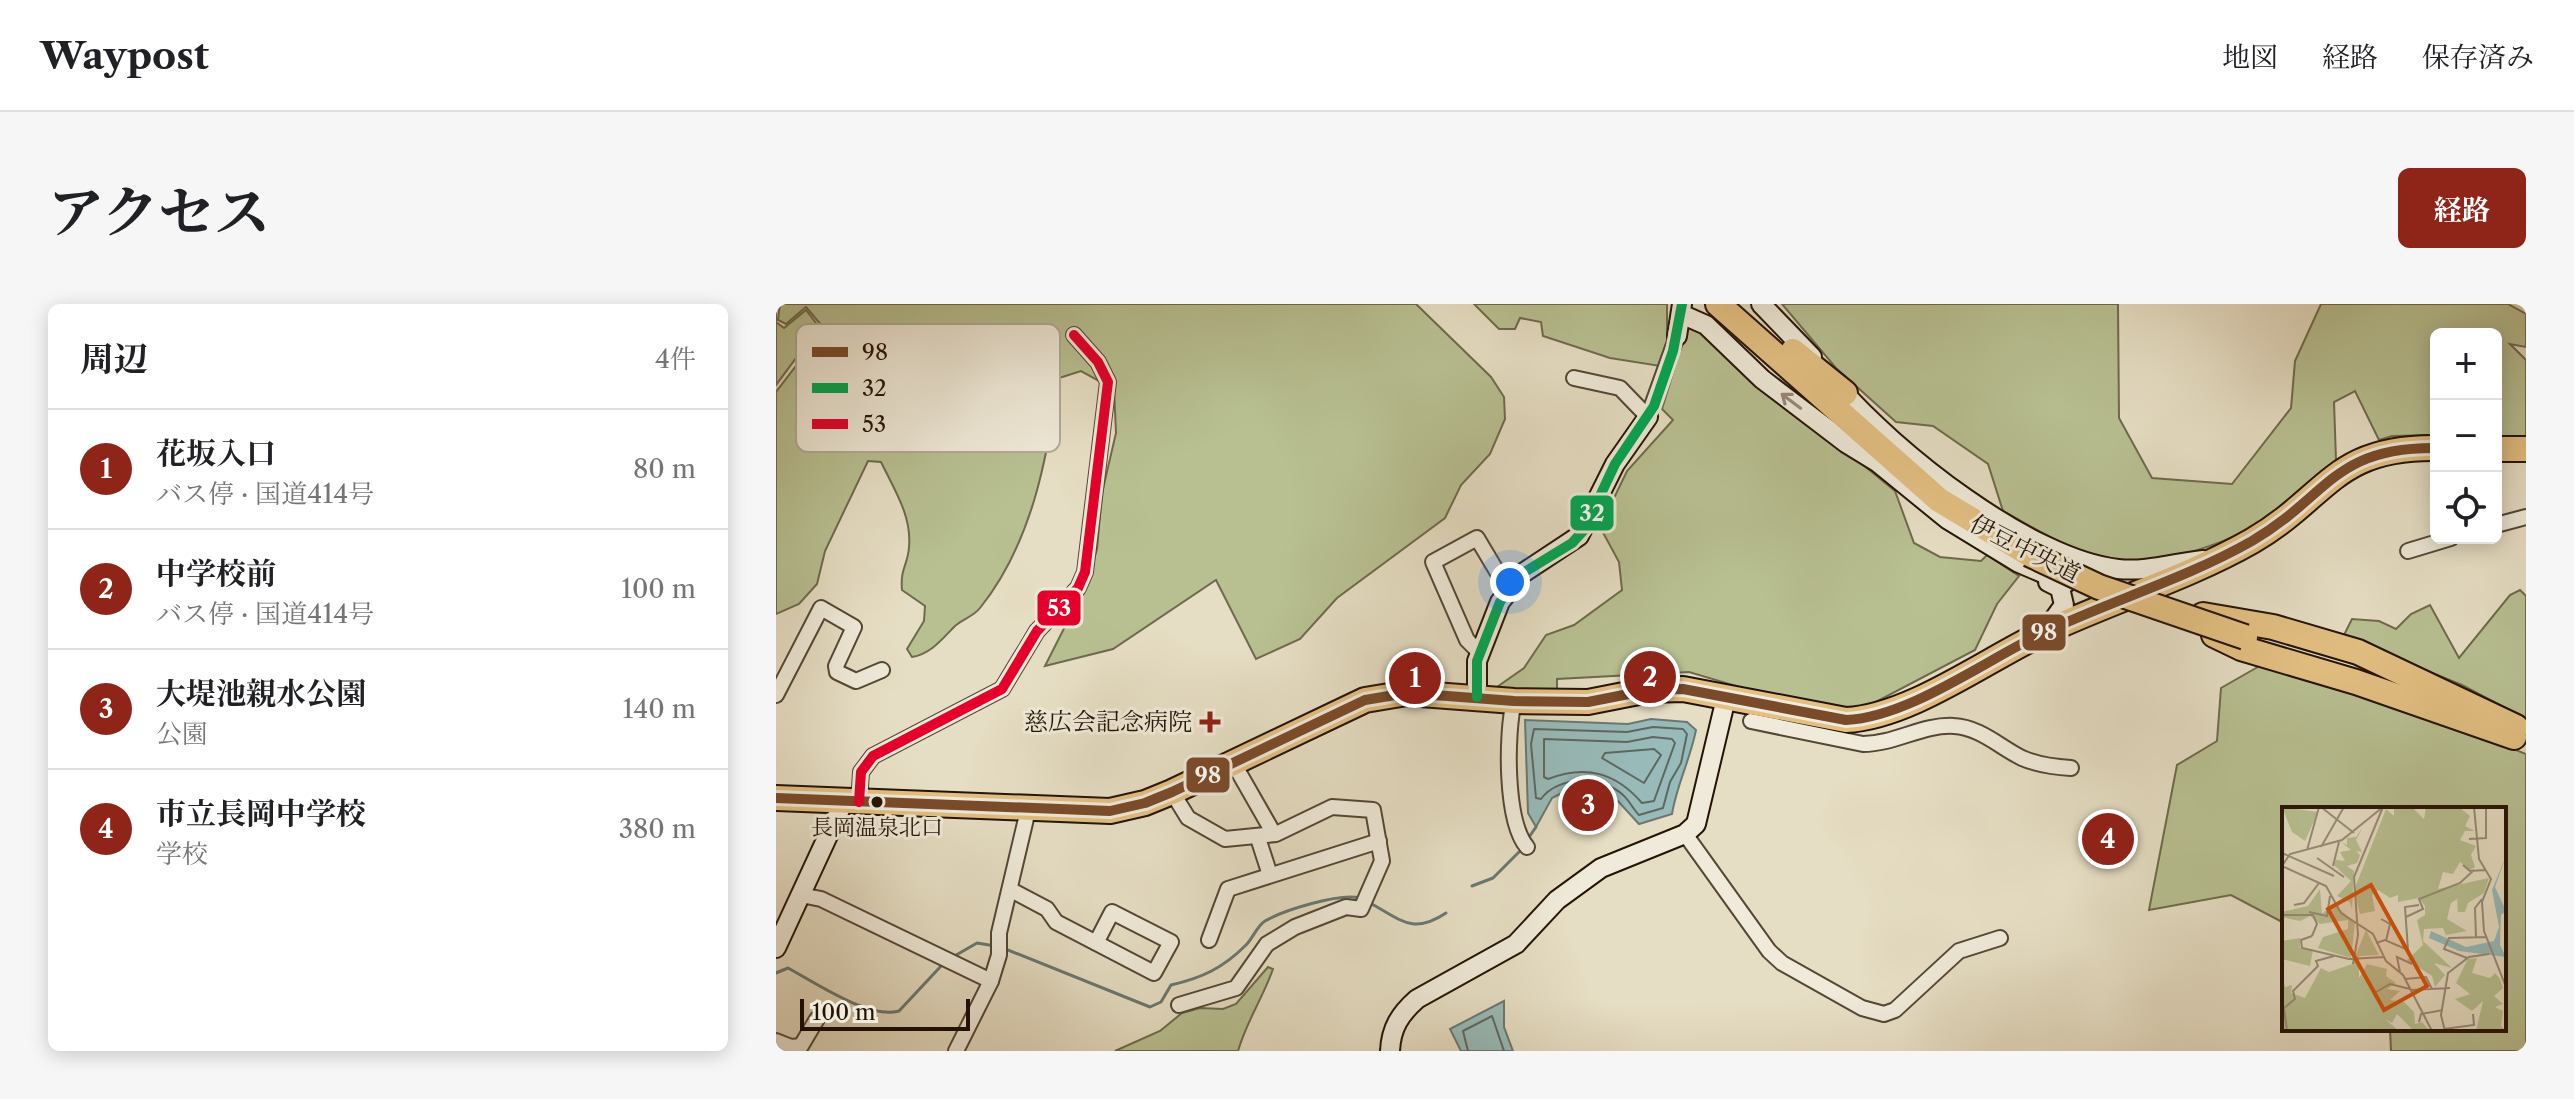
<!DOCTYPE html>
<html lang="ja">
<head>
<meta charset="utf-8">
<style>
  :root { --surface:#fff; --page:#f6f6f6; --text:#202124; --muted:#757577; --line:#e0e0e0; --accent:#8f2418 }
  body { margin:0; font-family:"Libre Caslon Text","Noto Serif JP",serif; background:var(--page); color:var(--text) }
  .controls { position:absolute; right:24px; top:24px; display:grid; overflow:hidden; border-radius:12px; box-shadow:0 4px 20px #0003 }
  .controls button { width:72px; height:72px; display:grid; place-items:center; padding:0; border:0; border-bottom:2px solid var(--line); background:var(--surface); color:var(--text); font:40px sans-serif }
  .scale { position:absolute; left:24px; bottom:20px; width:170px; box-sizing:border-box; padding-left:8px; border:4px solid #241305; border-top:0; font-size:22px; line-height:28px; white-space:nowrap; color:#241305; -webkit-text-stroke:6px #efead9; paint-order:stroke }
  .you { position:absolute; left:734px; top:278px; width:28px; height:28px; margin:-20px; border:6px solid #fff; border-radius:50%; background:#1a73e8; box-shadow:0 0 0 12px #1a73e833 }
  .badge { display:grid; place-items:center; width:52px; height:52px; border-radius:50%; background:var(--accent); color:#fff; font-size:26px; font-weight:700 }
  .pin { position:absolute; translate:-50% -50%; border:4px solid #fff; box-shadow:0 2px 8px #0006 }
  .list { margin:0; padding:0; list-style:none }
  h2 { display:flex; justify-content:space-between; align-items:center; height:104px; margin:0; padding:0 32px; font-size:34px }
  h2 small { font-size:26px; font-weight:400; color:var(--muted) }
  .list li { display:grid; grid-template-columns:52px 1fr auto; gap:24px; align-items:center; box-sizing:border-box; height:120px; padding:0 32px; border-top:2px solid var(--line) }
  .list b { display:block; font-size:30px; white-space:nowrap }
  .list p { margin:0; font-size:26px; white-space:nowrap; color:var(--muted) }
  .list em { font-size:26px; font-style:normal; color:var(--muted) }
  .icon { flex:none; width:44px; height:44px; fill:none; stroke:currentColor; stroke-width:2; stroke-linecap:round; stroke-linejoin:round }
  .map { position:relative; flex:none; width:1750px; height:747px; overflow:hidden; border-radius:12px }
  header { display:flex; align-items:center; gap:48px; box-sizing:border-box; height:112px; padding:0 40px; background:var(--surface); border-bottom:2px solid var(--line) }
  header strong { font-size:38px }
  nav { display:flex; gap:44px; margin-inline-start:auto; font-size:28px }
  .intro { display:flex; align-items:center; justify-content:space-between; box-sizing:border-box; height:192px; padding:0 48px }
  h1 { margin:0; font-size:56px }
  .button { padding:20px 36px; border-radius:12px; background:var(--accent); color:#fff; font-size:28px; font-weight:700 }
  main { display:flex; gap:48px; padding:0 48px }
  aside { flex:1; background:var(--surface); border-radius:12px; box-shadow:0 4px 20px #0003 }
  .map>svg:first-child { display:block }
  .green { fill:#b8c092; stroke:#6e6a4c; stroke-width:2 }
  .water { fill:#98bbba; stroke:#6a7872; stroke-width:2 }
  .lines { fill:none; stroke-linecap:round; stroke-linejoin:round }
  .shore { stroke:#5e6760; stroke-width:2 }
  .stream { stroke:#6a7872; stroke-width:3 }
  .street-casing { stroke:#544635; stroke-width:18 }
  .secondary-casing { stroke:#241305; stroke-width:22 }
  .highway-casing { stroke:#241305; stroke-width:28 }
  .street { stroke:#efead9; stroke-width:14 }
  .secondary { stroke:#efead9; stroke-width:18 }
  .highway { stroke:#e3bf82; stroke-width:24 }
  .highway-bridge-casing { stroke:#241305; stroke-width:28; stroke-linecap:butt }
  .highway-bridge { stroke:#e3bf82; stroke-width:24 }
  .bus-1-casing { stroke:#efead9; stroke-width:16 }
  .bus-2-casing { stroke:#efead9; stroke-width:16 }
  .bus-3-casing { stroke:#efead9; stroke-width:16 }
  .bus-1 { stroke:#7a4b2a; stroke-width:10 }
  .bus-2 { stroke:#00a651; stroke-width:10 }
  .bus-3 { stroke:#e4002b; stroke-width:10 }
  .oneway { stroke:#94897a }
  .poi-dot { fill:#8f2418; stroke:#efead9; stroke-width:3 }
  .bus-dot { fill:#241305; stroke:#efead9; stroke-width:3 }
  .labels { text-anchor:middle; stroke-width:6; stroke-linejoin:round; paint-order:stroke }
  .bus-label { font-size:22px; fill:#241305; stroke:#efead9 }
  .street-label { font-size:24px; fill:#241305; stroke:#efead9 }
  .poi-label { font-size:24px; fill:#241305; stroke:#efead9; text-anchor:end }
  .inset-road { fill:none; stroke:#988d78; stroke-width:2 }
  .view { fill:#d4520b; fill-opacity:0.15; stroke:#d4520b; stroke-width:4 }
  .inset-edge { fill:none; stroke:#241305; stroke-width:4 }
  .key { fill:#efead9; stroke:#b2aa99; stroke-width:2 }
  .key-label { font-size:22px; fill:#241305 }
  .line-badge { stroke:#efead9; stroke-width:3 }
  .badge-label { font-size:22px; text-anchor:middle; font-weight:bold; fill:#fff }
</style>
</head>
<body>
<header>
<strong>Waypost</strong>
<nav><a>地図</a><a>経路</a><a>保存済み</a></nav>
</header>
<div class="intro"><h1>アクセス</h1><a class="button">経路</a></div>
<main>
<aside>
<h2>周辺<small>4件</small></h2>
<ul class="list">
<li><span class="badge">1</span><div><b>花坂入口</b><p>バス停 · 国道414号</p></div><em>80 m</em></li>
<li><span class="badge">2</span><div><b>中学校前</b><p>バス停 · 国道414号</p></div><em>100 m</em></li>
<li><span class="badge">3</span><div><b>大堤池親水公園</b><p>公園</p></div><em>140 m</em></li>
<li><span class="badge">4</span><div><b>市立長岡中学校</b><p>学校</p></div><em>380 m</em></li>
</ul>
</aside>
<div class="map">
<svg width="1750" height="747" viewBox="0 0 1750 747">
  <rect width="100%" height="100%" fill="#e6dec4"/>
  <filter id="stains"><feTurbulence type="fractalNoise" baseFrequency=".0025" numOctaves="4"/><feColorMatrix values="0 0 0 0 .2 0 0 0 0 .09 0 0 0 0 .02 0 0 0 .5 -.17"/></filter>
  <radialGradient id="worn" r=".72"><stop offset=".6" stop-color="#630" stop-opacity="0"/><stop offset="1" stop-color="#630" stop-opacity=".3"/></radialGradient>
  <!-- green -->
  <g class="green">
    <path d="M0,0V18L8,24L30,6L43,23L0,81Z"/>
    <path d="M4,0H640L715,73L728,93L729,115L714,150L685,181L669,214L561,294L524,335L480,355L440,276L337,345L269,362L311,279L321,245L326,189L340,129L338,85L305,67L283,74C271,155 256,239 204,304C198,312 187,315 179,322C166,335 155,350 136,353L131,345L148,317L149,302L126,286C124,264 132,261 133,243C136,212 118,185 105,158L92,157L49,247L41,280L23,300L0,310V88L36,41L46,22L30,3L10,20L2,16Z"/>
    <path d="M698,0H891V45L884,62L834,54L767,32L765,18L744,14L739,25H723Z"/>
    <path d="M1006,0H1342L1343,114L1376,174L1456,180L1515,104L1519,57L1545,0H1732L1750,10V43L1734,40L1750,56V134H1720V30H1660V131L1616,132L1603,136L1579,87L1558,98L1560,156C1537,177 1514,198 1489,215C1457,238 1377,265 1338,257C1298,250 1262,226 1227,207L1212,160L1157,122L1120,118L1060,64Z"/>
    <path d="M917,22L1119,187L1138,239L1164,253L1205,257L1211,251L1243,272L1221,300L1199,346L1094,401L1072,405L1004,395L913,368L781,375V389H730L721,383L748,364L770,331L798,321L846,286L843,258L824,223L851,167L897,116L886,105L910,26Z"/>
    <path d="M1744,286L1750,292V415L1686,381L1567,333L1576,315L1603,317L1620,325L1635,310L1654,301L1683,354L1734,291Z"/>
    <path d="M1501,352L1750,450V747H1615L1614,725H1728V505H1508V619L1455,591L1373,606L1401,461L1441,437L1445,384Z"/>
    <path d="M492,663L497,665C487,694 471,716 462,747H339L384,727L406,709L424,704L447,705L460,700Z"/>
  </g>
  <!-- water -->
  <g class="water">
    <path d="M875,415L911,418L920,426C914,456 901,480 896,510L863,520L841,496L819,486H792L776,494L760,523L752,509L749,416L852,420Z"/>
    <path d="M728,697V723L737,747H685L674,725Z"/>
  </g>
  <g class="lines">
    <!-- shore -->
    <g class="shore">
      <path d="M877,423L907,425L911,430L905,459L894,478L887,504L863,511C857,505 853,496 847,491C827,472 782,471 765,495L760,494L755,440L758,425L851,428Z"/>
      <path d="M877,433L896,435L899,439L878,497L866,499C840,469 810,460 772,475L768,473V435L851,438Z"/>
      <path d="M878,445L885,451L868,479L826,454L829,449Z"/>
      <path d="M692,747L687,727L716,712L728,747"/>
    </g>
    <!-- stream -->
    <g class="stream">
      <path d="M751,536L760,523"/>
      <path d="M696,582L717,574L743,548"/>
      <path d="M594,599C625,616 637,631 670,609"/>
      <path d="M227,644L374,703L385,698L395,681C426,674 447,664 470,641C477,634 481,622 489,617C508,606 563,589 584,594"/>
      <path d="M175,654L201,639L219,642"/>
      <path d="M0,669L12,664C38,678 94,716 123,707L166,661"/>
    </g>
    <defs>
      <g id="street">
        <path d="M798,74L844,84L872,113L901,32"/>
        <path d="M1720,221L1750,213"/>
        <path d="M1632,247L1675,234"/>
        <path d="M703,348L691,336L657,258L701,234L732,286"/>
        <path d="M0,391L45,304L78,323L60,362L61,368L80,377L106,366"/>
        <path d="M738,397C730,430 729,517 751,543"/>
        <path d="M975,417L1087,440C1119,440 1147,420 1178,422C1203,423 1224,443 1246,454C1262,461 1277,463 1295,464"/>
        <path d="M458,460L498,530"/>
        <path d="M396,488L412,514L449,535L500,530L556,503L597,506L606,557L585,605L570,603L519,623L491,640L460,684L403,701"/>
        <path d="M83,498L85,468L97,452L226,385L261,327L302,284L309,268L332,78L322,58L298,31"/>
        <path d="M909,530L993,647L1006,659L1086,704L1108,710L1119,706L1183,647L1224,634"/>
        <path d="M482,534L494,571"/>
        <path d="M235,586L271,605L280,618L378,669L395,638L336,608L320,639"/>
        <path d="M25,591L45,595L215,677"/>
        <path d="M433,636L452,585L603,537"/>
        <path d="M0,737L15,743L25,742L41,715"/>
        <path d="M180,747L215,677L223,651V629L253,502"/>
      </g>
      <g id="secondary">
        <path d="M985,0L1036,53"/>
        <path d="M905,10L930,21L986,75L1070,139L1101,158L1171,215L1243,259L1290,279"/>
        <path d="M901,32L906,0"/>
        <path d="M1061,81C1119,148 1253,255 1342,265C1371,268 1398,259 1427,256"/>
        <path d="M1270,326L1288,301L1284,284L1272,278"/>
        <path d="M701,393V357L724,298L747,269L803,232L839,160L872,113"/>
        <path d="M0,644L68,497"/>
        <path d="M614,747C615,724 624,710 641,695L740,640L781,596L825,564L909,530L920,520L950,394"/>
      </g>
      <g id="highway">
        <path d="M942,0L1163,196L1253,250"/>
        <path d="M1017,47L1069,89"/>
        <path d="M1720,145H1750"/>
        <path d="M1427,311L1497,323L1582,348L1740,423"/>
        <path d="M1438,331L1465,344L1580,378L1738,433"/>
        <path d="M0,494L334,507L369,499L396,488L589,396L631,389L738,397L812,398L873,386L907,385L1070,416C1134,413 1211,355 1269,328C1337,296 1411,274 1476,237C1553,192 1557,143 1660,144"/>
      </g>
    </defs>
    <!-- street casing -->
    <use href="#street" class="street-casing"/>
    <!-- secondary casing -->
    <use href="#secondary" class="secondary-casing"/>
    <!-- highway casing -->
    <use href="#highway" class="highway-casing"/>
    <!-- street -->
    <use href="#street" class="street"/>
    <!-- secondary -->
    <use href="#secondary" class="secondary"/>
    <!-- highway -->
    <use href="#highway" class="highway"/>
    <defs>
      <path id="highway-bridge" d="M1253,250L1323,283L1469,333"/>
    </defs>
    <!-- highway-bridge casing -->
    <use href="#highway-bridge" class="highway-bridge-casing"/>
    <!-- highway-bridge -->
    <use href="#highway-bridge" class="highway-bridge"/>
    <defs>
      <path id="bus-1" d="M0,494L334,507L369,499L396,488L589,396L631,389L738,397L812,398L873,386L907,385L1070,416C1134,413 1211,355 1269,328C1337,296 1411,274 1476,237C1553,192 1557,143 1660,144"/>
      <path id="bus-2" d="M701,393V357L724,298L747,269L796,239L808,226L839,160L878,102L897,47L906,0"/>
      <path id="bus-3" d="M83,498L85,468L97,452L226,385L261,327L302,284L309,268L332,78L322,58L298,31"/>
    </defs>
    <!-- bus-1 casing -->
    <use href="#bus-1" class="bus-1-casing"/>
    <!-- bus-2 casing -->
    <use href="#bus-2" class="bus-2-casing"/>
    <!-- bus-3 casing -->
    <use href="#bus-3" class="bus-3-casing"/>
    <!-- bus-1 -->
    <use href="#bus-1" class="bus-1"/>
    <!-- bus-2 -->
    <use href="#bus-2" class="bus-2"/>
    <!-- bus-3 -->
    <use href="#bus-3" class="bus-3"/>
  </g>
  <!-- one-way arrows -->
  <defs><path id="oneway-shaft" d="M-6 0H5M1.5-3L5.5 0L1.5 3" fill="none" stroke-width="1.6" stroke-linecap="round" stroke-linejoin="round" transform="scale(2)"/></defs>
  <use class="oneway" href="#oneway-shaft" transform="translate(1015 97) rotate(-143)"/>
  <!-- markers -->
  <path class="poi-dot" d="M430 406h8v8h8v8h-8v8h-8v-8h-8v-8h8z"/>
  <circle class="bus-dot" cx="101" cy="498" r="7"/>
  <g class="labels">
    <!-- bus labels -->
    <g class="bus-label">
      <text x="101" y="531">長岡温泉北口</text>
    </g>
    <!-- street labels -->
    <g class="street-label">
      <text transform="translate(1249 245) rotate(27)" y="8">伊豆中央道</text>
    </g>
    <!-- poi labels -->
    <g class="poi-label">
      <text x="416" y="426">慈広会記念病院</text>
    </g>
  </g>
  <!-- overview -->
  <g transform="translate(1506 503)">
    <rect width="224" height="224" fill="#e6dec4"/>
    <path d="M0,0L36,5L23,34L10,25ZM130,0L142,12L144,0H177L188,9L183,19L193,24H183L178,33L194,39L189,48L193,60L188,63L178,55L171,67L161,65L156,82L207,71L202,86L186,96L183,105H176L175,92L169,96L165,112L185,124L164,128L161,121L142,122L141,134L170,161L152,156L163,168L153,180L150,169L125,153L141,138L135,113L143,108V99L137,91L116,95V88L108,91L96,83L90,88L93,104L78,107L72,83L104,2L112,9V1ZM81,20L74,33L80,45L74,44L78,48L75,56L65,59L72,64L70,102L68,95L55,89L69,74L52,58L54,53L63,54L58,45L69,43L59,35L65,38V31L74,30ZM38,82L40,107L51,96L73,116L69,151L36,141L41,130L66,122V113L38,117L28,109L18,114L0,110V105L26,99ZM84,123L97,148L77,149V171L85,157L105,162L104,169L114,176L105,182L118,184L108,193L122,195L132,205L133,217L140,215L147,223L132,224L115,207L110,216L103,212L117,224H0V169L3,180L10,178L9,186L23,191L39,161L47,165L70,157ZM18,131V141L31,143L28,159L0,152V134ZM195,151L190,166L208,171L213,166L218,172L221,181L212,189L221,197L213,200L221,204L219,219L224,224H194L201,194L190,204L173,192L188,187L174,176L186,152Z" fill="#b8c092"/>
    <path d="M224,49L213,80L224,104L219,108L218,138L224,150L177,144L147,131L149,124L184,140L212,134L217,120L210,83Z" fill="#98bbba"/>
    <path class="inset-road" d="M39,0L72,26M192,0L197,52L209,72L200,95L202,124L224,180M187,32L204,31V0M39,40L62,0M25,43L37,0M0,46L52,69M35,51L62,70M181,58L188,64L204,63M0,59L8,47L60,33L101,0M0,59L44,79L59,106L91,127L104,154L121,168L150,224M51,59L57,35M12,98L22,96L37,76M27,105L45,109L48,89M0,108H31L35,117L30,129M124,110L141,102L137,92L178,76L192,63M99,112L108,117L104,134M30,129L19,133L20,141L67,152L102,150M194,130L193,101L200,92M94,136L103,133L126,143L123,100L137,98M185,151L162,142L167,131L204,130M71,157L76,128L72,70L101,0M118,165L115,150L130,157M123,172L144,170L150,182M129,183L168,181M94,185L108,177L128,182M137,215L139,207L161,203M162,222L192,218L191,207M5,224L2,201L13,192L11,184L36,159L34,154L52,149M163,224L159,208L166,166L187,150L207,147"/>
    <path class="view" d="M89,78L145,179L102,203L46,102Z"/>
    <rect width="224" height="224" class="inset-edge"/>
  </g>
  <!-- legend -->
  <rect x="20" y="20" width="264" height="128" rx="12" class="key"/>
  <rect x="36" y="43" width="36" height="10" fill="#7a4b2a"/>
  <rect x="36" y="79" width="36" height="10" fill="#00a651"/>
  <rect x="36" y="115" width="36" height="10" fill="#e4002b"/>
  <g class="key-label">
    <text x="86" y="56">98</text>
    <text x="86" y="92">32</text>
    <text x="86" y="128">53</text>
  </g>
  <g class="line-badge">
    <rect x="793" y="190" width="46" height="38" rx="8" fill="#00a651"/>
    <rect x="260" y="285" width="46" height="38" rx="8" fill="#e4002b"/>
    <rect x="1245" y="309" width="46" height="39" rx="8" fill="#7a4b2a"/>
    <rect x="409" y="452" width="46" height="38" rx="8" fill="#7a4b2a"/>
  </g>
  <g class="badge-label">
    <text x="816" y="217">32</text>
    <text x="283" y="312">53</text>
    <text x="1268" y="336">98</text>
    <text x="432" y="479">98</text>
  </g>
  <rect width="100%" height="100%" filter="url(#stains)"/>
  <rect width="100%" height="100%" fill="url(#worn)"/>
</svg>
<div class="controls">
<button>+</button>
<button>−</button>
<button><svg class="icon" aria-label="locate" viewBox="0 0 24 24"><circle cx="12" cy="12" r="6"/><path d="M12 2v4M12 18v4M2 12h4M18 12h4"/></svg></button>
</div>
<div class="scale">100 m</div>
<div class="you"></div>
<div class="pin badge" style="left:639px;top:374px">1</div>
<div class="pin badge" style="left:874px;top:373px">2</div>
<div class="pin badge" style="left:812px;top:501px">3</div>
<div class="pin badge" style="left:1332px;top:535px">4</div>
</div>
</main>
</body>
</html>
